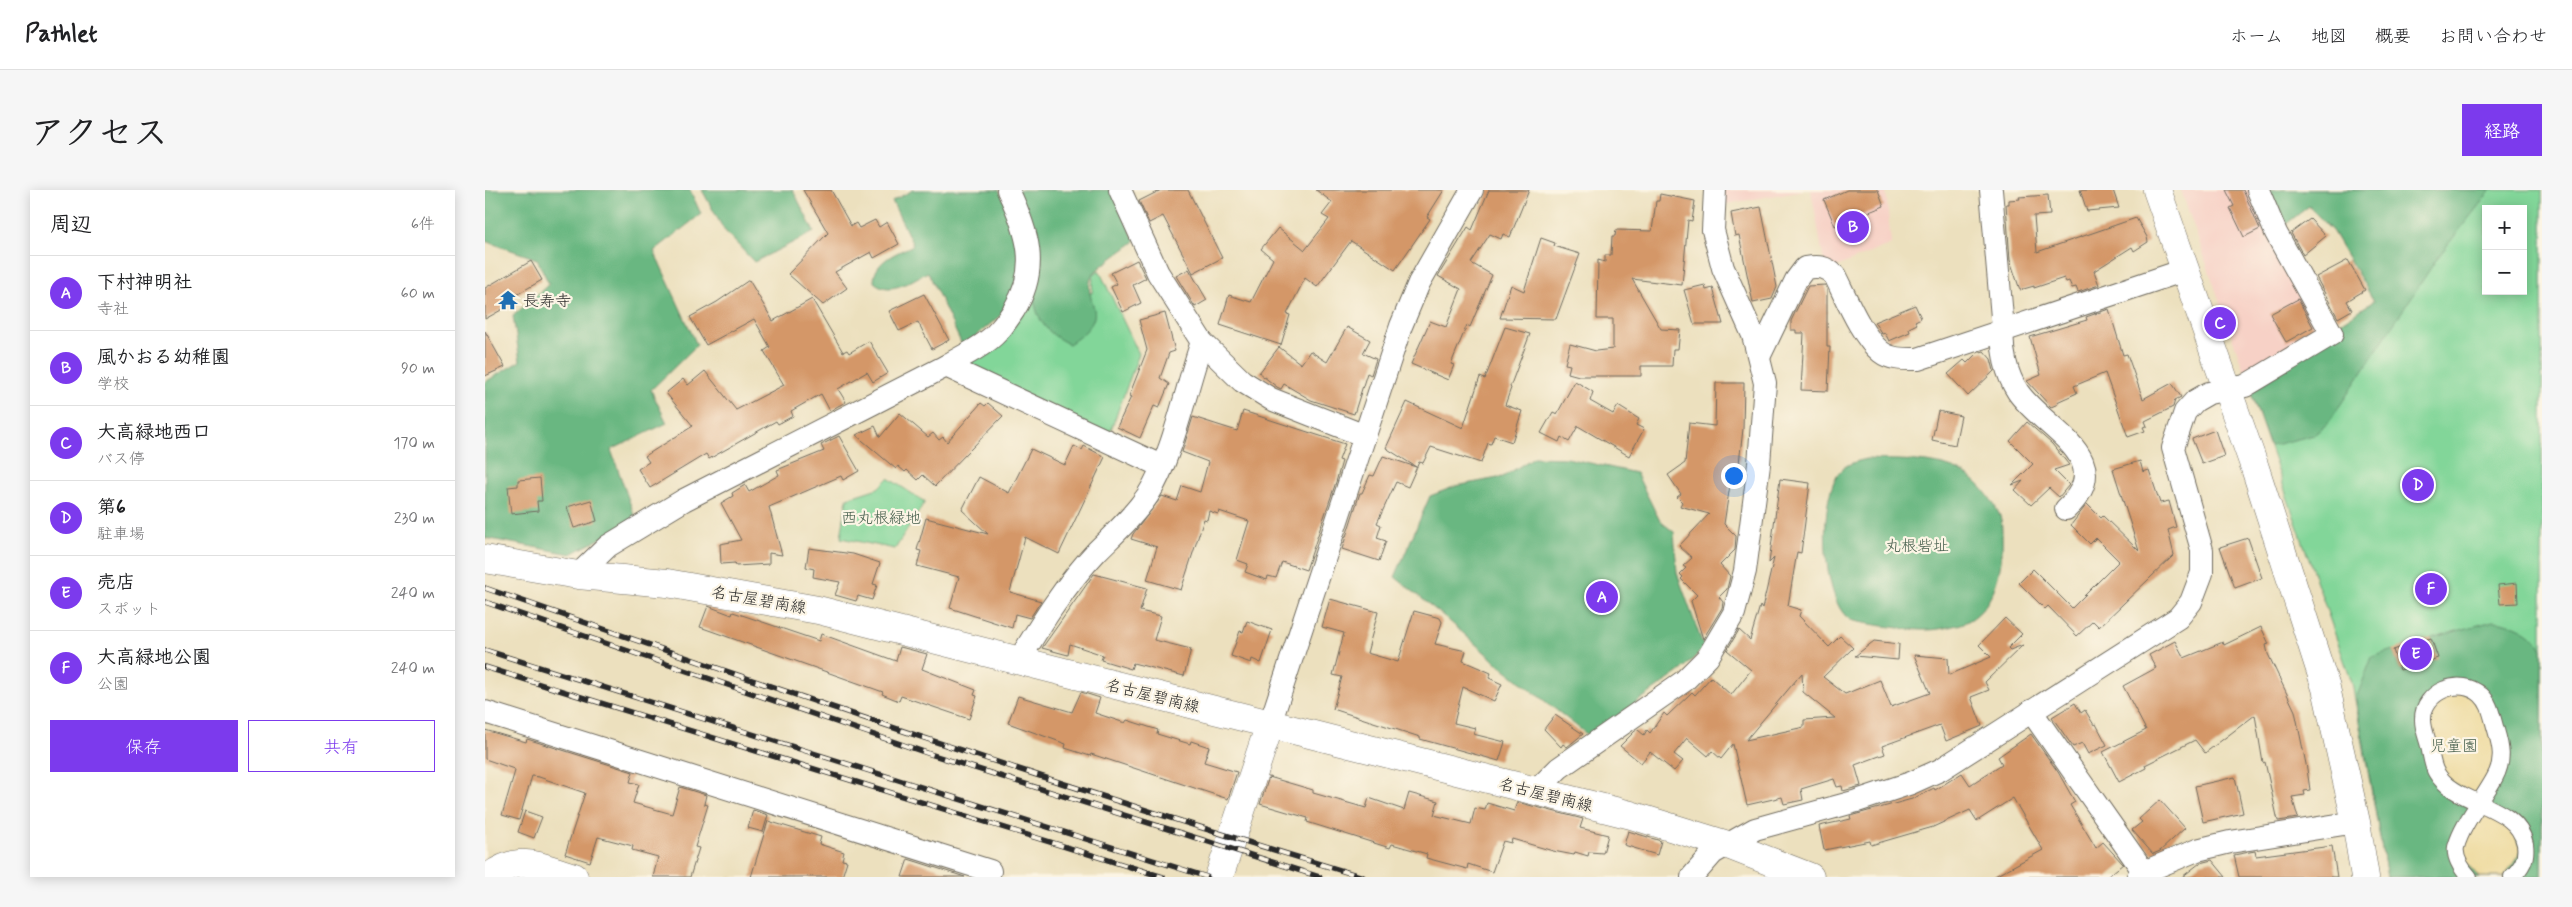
<!DOCTYPE html>
<html lang="ja">
<head>
<meta charset="utf-8">
<style>
  :root { --surface:#fff; --page:#f6f6f6; --text:#202124; --muted:#757577; --line:#e0e0e0; --accent:#7c3aed }
  body { margin:0; font-family:Mynerve,"Klee One",sans-serif; background:var(--page); color:var(--text) }
  .controls { position:absolute; right:15px; top:15px; display:grid; overflow:hidden; border-radius:0px; box-shadow:0 2px 12px #0003 }
  .controls button { width:45px; height:45px; display:grid; place-items:center; padding:0; border:0; border-bottom:1px solid var(--line); background:var(--surface); color:var(--text); font:25px sans-serif }
  .you { position:absolute; left:1248px; top:285px; width:18px; height:18px; margin:-12px; border:4px solid #fff; border-radius:50%; background:#1a73e8; box-shadow:0 0 0 8px #1a73e833 }
  .badge { display:grid; place-items:center; width:32px; height:32px; border-radius:50%; background:var(--accent); color:#fff; font-size:16px; font-weight:700 }
  .pin { position:absolute; translate:-50% -50%; border:2px solid #fff; box-shadow:0 1px 5px #0006 }
  .list { margin:0; padding:0; list-style:none }
  h2 { display:flex; justify-content:space-between; align-items:center; height:65px; margin:0; padding:0 20px; font-size:21px }
  h2 small { font-size:16px; font-weight:400; color:var(--muted) }
  .list li { display:grid; grid-template-columns:32px 1fr auto; gap:15px; align-items:center; box-sizing:border-box; height:75px; padding:0 20px; border-top:1px solid var(--line) }
  .list b { display:block; font-size:19px; white-space:nowrap }
  .list p { margin:0; font-size:16px; white-space:nowrap; color:var(--muted) }
  .list em { font-size:16px; font-style:normal; color:var(--muted) }
  .actions { display:flex; gap:10px; padding:15px 20px }
  .actions a { flex:1; padding:11px 0; border:1px solid var(--accent); border-radius:0px; text-align:center; font-size:18px; color:var(--accent) }
  .actions .main { background:var(--accent); color:#fff }
  .map { position:relative; flex:none; width:2057px; height:687px; overflow:hidden; border-radius:0px }
  header { display:flex; align-items:center; gap:30px; box-sizing:border-box; height:70px; padding:0 25px; background:var(--surface); border-bottom:1px solid var(--line) }
  header strong { font-size:24px }
  nav { display:flex; gap:28px; margin-inline-start:auto; font-size:18px }
  .intro { display:flex; align-items:center; justify-content:space-between; box-sizing:border-box; height:120px; padding:0 30px }
  h1 { margin:0; font-size:35px }
  .button { padding:12px 22px; border-radius:0px; background:var(--accent); color:#fff; font-size:18px; font-weight:700 }
  main { display:flex; gap:30px; padding:0 30px }
  aside { flex:1; background:var(--surface); border-radius:0px; box-shadow:0 2px 12px #0003 }
  .map>svg:first-child { display:block }
  .built { fill:#f7d1c6 }
  .green { fill:#82d699; stroke:#568062; fill-rule:evenodd }
  .forest { fill:#69b781; stroke:#4a7156 }
  .sand { fill:#eeda9e; stroke:#8c8264 }
  .building { fill:#d49768; fill-rule:evenodd }
  .lines { fill:none; stroke-linecap:round; stroke-linejoin:round }
  .pedestrian-casing { stroke:#6f6a5e; stroke-width:18 }
  .minor-casing { stroke:#6f6a5e; stroke-width:24 }
  .tertiary-casing { stroke:#6f6a5e; stroke-width:29 }
  .primary-casing { stroke:#6f6a5e; stroke-width:29 }
  .pedestrian { stroke:#fff; stroke-width:16 }
  .minor { stroke:#fff; stroke-width:22 }
  .tertiary { stroke:#fff; stroke-width:28 }
  .primary { stroke:#fff; stroke-width:28 }
  .rail-casing { stroke:#2b2b2b; stroke-width:5.5 }
  .rail { stroke:#fcf5e5; stroke-width:4; stroke-dasharray:11; stroke-linecap:butt }
  .labels { text-anchor:middle; stroke-width:4.5; stroke-linejoin:round; paint-order:stroke }
  .poi-label { font-size:16px; fill:#2b2b2b; stroke:#fcf5e5; text-anchor:start }
  .park-label { font-size:16px; fill:#455e4c; stroke:#fcf5e5 }
  .street-label { font-size:16px; fill:#2b2b2b; stroke:#fcf5e5 }
</style>
</head>
<body>
<header>
<strong>Pathlet</strong>
<nav><a>ホーム</a><a>地図</a><a>概要</a><a>お問い合わせ</a></nav>
</header>
<div class="intro"><h1>アクセス</h1><a class="button">経路</a></div>
<main>
<aside>
<h2>周辺<small>6件</small></h2>
<ul class="list">
<li><span class="badge">A</span><div><b>下村神明社</b><p>寺社</p></div><em>60 m</em></li>
<li><span class="badge">B</span><div><b>風かおる幼稚園</b><p>学校</p></div><em>90 m</em></li>
<li><span class="badge">C</span><div><b>大高緑地西口</b><p>バス停</p></div><em>170 m</em></li>
<li><span class="badge">D</span><div><b>第6</b><p>駐車場</p></div><em>230 m</em></li>
<li><span class="badge">E</span><div><b>売店</b><p>スポット</p></div><em>240 m</em></li>
<li><span class="badge">F</span><div><b>大高緑地公園</b><p>公園</p></div><em>240 m</em></li>
</ul>
<div class="actions"><a class="main">保存</a><a>共有</a></div>
</aside>
<div class="map">
<svg width="2057" height="687" viewBox="0 0 2057 687">
  <rect width="100%" height="100%" fill="#fcf5e5"/>
  <filter id="ink" filterUnits="userSpaceOnUse"><feTurbulence type="fractalNoise" baseFrequency=".02" numOctaves="2"/><feDisplacementMap in="SourceGraphic" scale="10" xChannelSelector="R" yChannelSelector="G"/><feConvolveMatrix kernelMatrix="1 2 1 2 8 2 1 2 1" color-interpolation-filters="sRGB"/></filter>
  <filter id="wash" filterUnits="userSpaceOnUse"><feTurbulence type="fractalNoise" baseFrequency=".0096" numOctaves="4" result="noise"/><feDisplacementMap in="SourceGraphic" scale="20" xChannelSelector="R" yChannelSelector="G"/><feGaussianBlur stdDeviation="1.12" result="paint"/><feColorMatrix in="noise" values="0 0 0 0 0 0 0 0 0 0 0 0 0 0 0 0 0 1.4 0 .05"/><feComposite in="paint" operator="in"/></filter>
  <g filter="url(#wash)">
    <rect width="100%" height="100%" fill="#ece0be"/>
    <!-- built -->
    <g class="built">
      <path d="M1238,0H1319L1236,15Z"/>
      <path d="M1326,0H1401L1406,54L1349,78L1339,72Z"/>
      <path d="M1696,0H1767L1838,136L1761,187Z"/>
    </g>
    <!-- green -->
    <g class="green">
      <path d="M1777,0H2057V687H1902L1867,493L1766,203L1849,137L1889,111L1848,42L1824,16ZM2001,19H2038V101H2001Z"/>
      <path d="M614,80L654,164L624,245L487,180L486,171L549,100L607,103L608,85Z"/>
      <path d="M403,288L440,312L410,359L356,348L362,308L393,298Z"/>
    </g>
    <!-- forest -->
    <g class="forest">
      <path d="M0,0H205L216,24L169,61L212,155L166,200L182,233L126,260L151,330L86,364L0,348V192L35,171L28,126L64,94L52,69L0,51Z"/>
      <path d="M217,0H308L329,42L269,72L239,40Z"/>
      <path d="M428,0H514L531,35L535,88L516,125L478,157L443,82C426,90 406,107 389,92C389,70 411,64 428,55L407,11Z"/>
      <path d="M531,0H627L650,51C641,59 612,77 607,86C595,114 632,123 584,154C560,143 549,127 549,100Z"/>
      <path d="M1777,0H2006L1953,67L1844,232L1829,245L1785,256L1766,203L1849,137L1889,111L1848,42L1824,16L1796,38Z"/>
      <path d="M1049,267L1082,268L1151,283L1175,331L1189,342L1192,383L1219,458L1197,480L1104,546L1013,474L961,428L910,387L945,306L971,296L1018,287Z"/>
      <path d="M1382,269C1414,271 1457,267 1485,287C1497,296 1509,312 1515,326C1517,331 1517,339 1517,345C1519,379 1508,430 1468,436C1460,438 1451,440 1442,440C1432,441 1369,433 1364,429C1336,409 1332,303 1357,279C1364,273 1373,271 1382,269Z"/>
      <path d="M2008,431C2026,432 2050,442 2057,460V687H1902L1871,509L1887,467L1908,460L1916,480L1952,468L1946,448Z"/>
    </g>
    <!-- sand -->
    <g class="sand">
      <path d="M1967,500L1993,508L2013,563L1998,600L1986,605L1961,587L1943,534L1946,519Z"/>
      <path d="M2001,622L2026,636L2036,661L2019,687H1994L1978,669C1979,652 1984,630 2001,622Z"/>
    </g>
    <g id="blocks">
      <!-- building -->
      <g class="building">
        <path d="M318,0H346L366,36L371,33L374,38L390,30L394,37L402,32L414,54L389,68L386,62L350,82L362,98L338,115L303,84L343,43Z"/>
        <path d="M676,0H703L737,68L708,83L678,26L664,33L654,11Z"/>
        <path d="M831,0H959L942,27L945,29L910,80L866,51L832,97L820,88L802,124L805,125L796,155L735,135L744,105L766,112L788,69L776,59L793,38L820,60L844,29L837,25L847,12Z"/>
        <path d="M1004,0H1044L1025,47L1018,44L1016,49L1005,44L986,73L1007,85L985,137L982,135L966,174L969,175L963,190L926,174L945,131L961,137L976,99L953,86L983,37L987,40Z"/>
        <path d="M1362,0H1393L1399,16L1350,36L1339,10Z"/>
        <path d="M1595,0H1628L1634,18L1602,21Z"/>
        <path d="M1741,0H1758L1775,39L1759,47L1745,18L1749,16Z"/>
        <path d="M1175,4L1210,11L1207,31L1203,30L1197,95L1147,89L1176,139L1195,140L1193,159H1188L1187,176H1156V186H1094L1083,183L1085,175L1080,174L1085,154L1111,161L1128,159V129H1112L1113,70L1120,72V65H1126L1127,46H1130L1131,40L1167,41L1171,11H1174Z"/>
        <path d="M1563,5L1565,25L1549,26L1552,62L1651,28L1662,47L1663,52L1649,61L1647,57L1609,81L1614,95L1593,102L1591,97L1587,98L1584,91L1581,92L1579,88L1549,98V96L1535,100L1525,70L1521,14H1524V10L1535,9L1534,7Z"/>
        <path d="M1276,17L1292,97L1287,109L1268,113L1254,45L1250,46L1246,23Z"/>
        <path d="M1825,29L1841,46L1818,65L1806,43Z"/>
        <path d="M1056,48L1070,53L1069,56L1095,64L1071,129L1015,128L1026,95L1039,101Z"/>
        <path d="M652,70L661,88L648,95L656,113L638,122L626,97L632,94L626,83Z"/>
        <path d="M1863,70L1880,100L1862,111L1867,120L1853,128L1831,87Z"/>
        <path d="M46,71L57,90L24,109L27,114L0,129V98Z"/>
        <path d="M704,79L722,110L710,117L691,86Z"/>
        <path d="M264,90L288,131L327,109L358,162L362,160L364,163L384,151L403,183L388,192L382,182L353,199L361,212L353,216L345,221L336,204L306,221L308,226L293,234L291,231L224,269L221,264L165,298L153,279L164,272L160,266L208,236L181,203L198,189L203,195L220,181L251,220L299,195L279,161L285,157L269,129L221,155L205,127L232,112Z"/>
        <path d="M1220,95L1221,100L1228,98L1238,134H1209L1199,100Z"/>
        <path d="M1340,95L1342,100V157H1345L1343,201L1316,200L1319,143H1311V140H1306V131L1323,96Z"/>
        <path d="M439,104L464,150L447,159L433,132L414,141L404,121Z"/>
        <path d="M1813,109L1828,137L1801,152L1785,124Z"/>
        <path d="M1430,115L1436,128L1430,131L1432,134L1424,138L1425,142L1404,151L1400,143L1397,144L1389,132Z"/>
        <path d="M1624,119L1638,165L1642,164L1658,209L1687,193L1696,207L1690,210L1688,217L1660,231L1662,236L1658,237L1660,241L1643,247L1620,183L1589,196L1592,203L1572,212L1573,214L1566,217L1542,191L1556,185L1545,147L1602,130L1601,127Z"/>
        <path d="M680,123L690,161L684,163L675,188L684,194L674,218L669,216L655,248L632,237L646,207L644,206L662,160L654,130Z"/>
        <path d="M862,137L885,150L878,163L891,169L886,185L882,183L869,224L826,210L799,194L796,199L792,197L774,183L794,157L816,174L825,161L842,172Z"/>
        <path d="M1020,137L1045,144L1025,197L1026,198L1020,215L1037,221L1027,252L1009,246L1006,254L1003,253L996,273L946,257L938,273L934,272L923,297L911,292L892,333L896,335L892,348L901,351L894,371L857,359L875,303H877L885,285L889,286L898,266L931,277L901,258L922,212L978,238L995,187L1000,189Z"/>
        <path d="M0,141L20,177L0,186Z"/>
        <path d="M1499,161L1506,169L1509,181L1483,206L1463,184L1479,170L1482,173L1492,163Z"/>
        <path d="M1090,191L1108,202L1105,211L1128,224L1133,216L1154,229L1151,235L1159,239L1144,266L1093,236L1084,252L1076,247L1074,252L1056,243L1068,222L1072,224Z"/>
        <path d="M1231,193H1259L1258,239L1253,282H1247L1239,334L1251,346L1250,360L1235,375L1245,386L1242,399L1234,407L1238,412L1237,418L1218,449L1206,411L1212,405L1196,389L1198,387L1195,384L1201,378L1198,376L1207,368L1194,356L1224,324L1195,316L1197,312L1192,307L1196,304L1183,285L1200,273L1204,233L1230,236Z"/>
        <path d="M496,213L500,216L503,213L518,226L450,296L438,285L433,290L422,280L420,282L413,276L411,279L371,245L390,236L395,247L415,223L443,247L448,243L454,250L458,247L462,252Z"/>
        <path d="M758,221L860,254L854,270L857,271L851,292L821,380L797,372L791,388L783,386L782,390L760,382L763,374L752,370L764,331L734,321L733,324L724,321L722,330L719,329L696,400L662,390L672,357L646,349L648,344L677,306L692,311L697,296L715,302L723,272L697,262L708,227L752,241Z"/>
        <path d="M1453,221L1476,226L1470,255L1447,250Z"/>
        <path d="M1542,232L1567,254L1584,275L1569,280L1584,295L1574,307L1564,298L1546,315L1530,300L1538,291L1527,295L1548,274L1525,251Z"/>
        <path d="M1730,240L1739,266L1717,274L1707,249Z"/>
        <path d="M354,246L374,281L358,290L356,286L284,317L297,365L284,363V374L251,376L250,373L236,374L235,354L256,350L236,313L248,306L247,303L260,295L264,302L294,285L292,280L339,261L336,255Z"/>
        <path d="M589,256L597,260L599,256L620,267L574,364L540,347L525,402L556,411L545,428L530,424L527,438L465,418L474,387L432,376L436,361L432,360L441,328L503,344L477,320L494,287L524,303L546,259L580,275Z"/>
        <path d="M1655,271L1658,282L1664,280L1675,313L1684,311L1691,337L1683,340L1689,365L1614,437L1608,431L1592,446L1563,416L1560,419L1534,393L1548,379L1587,418L1634,371L1611,348L1605,354L1586,335L1602,314L1616,328L1618,326L1654,361L1628,279Z"/>
        <path d="M55,288L57,311H52L53,321L26,324L23,297L33,296V290Z"/>
        <path d="M1295,289L1325,293L1316,363L1312,362L1303,416L1316,420L1314,426L1344,457L1355,446L1368,458L1338,487L1360,504L1395,490L1406,517L1445,503L1429,465L1463,468L1464,485L1506,467L1494,455L1520,428L1537,444L1523,458L1525,460L1538,455L1500,492L1504,500L1486,507L1497,536L1461,551L1455,535L1397,556L1400,564L1370,575L1376,596L1358,601L1357,596L1352,597L1349,589L1316,599L1318,610L1299,614L1297,607L1262,615L1248,554L1236,569L1227,561L1223,566L1202,548L1189,564L1198,571L1189,581L1165,562L1156,573L1135,556L1150,541L1153,540L1159,545L1162,540L1165,543L1179,523L1182,526L1207,502L1210,505L1226,487L1246,505L1266,480L1242,460L1254,440L1265,450L1275,416L1277,419L1289,368L1284,373ZM1317,483L1318,502L1350,528L1319,530V537L1261,550Z"/>
        <path d="M106,310L112,331L89,338L82,317Z"/>
        <path d="M1763,348L1777,388L1750,398L1735,357Z"/>
        <path d="M324,358L368,364L395,373L388,394L392,395L387,410L373,406L371,411L350,405L355,392L328,387L329,379L321,377Z"/>
        <path d="M609,384L662,398L655,421L676,426L669,450L706,459L699,486L648,473L646,479L616,470L618,465L585,454L583,465L557,458Z"/>
        <path d="M2032,393L2033,413L2015,414L2013,395Z"/>
        <path d="M845,409L893,422L882,463L913,472L929,421L955,428L957,432L950,454L981,461L978,471L1006,483L1004,488L1017,494L1009,511L978,497L969,533L990,538L988,544L1020,552L1014,571L935,549V547L848,519L857,487L848,485L859,443L837,437Z"/>
        <path d="M223,416L247,425L248,422L334,451L336,444L411,471L415,457L442,464L437,479L491,500L489,505L492,506L484,529L416,506L414,511L397,504L398,502L215,437Z"/>
        <path d="M762,431L787,440L776,473L767,469L766,473L746,466L755,441L758,442Z"/>
        <path d="M1776,437L1784,454L1781,455L1783,464L1810,521L1822,579L1825,600L1819,601L1820,605L1807,607L1813,628L1793,631L1780,572L1778,573L1770,525L1720,563L1710,550L1660,575L1661,578L1634,592L1618,562L1661,540L1638,496L1671,478L1664,465L1690,451L1699,468L1738,452L1739,455Z"/>
        <path d="M1946,448L1953,468L1915,480L1908,460Z"/>
        <path d="M1389,451L1414,454L1413,470L1370,466Z"/>
        <path d="M596,502L615,508L610,523L640,533L642,530L673,540L672,544L705,554L706,551L724,557L719,572L752,582L743,609L606,564L605,566L580,558L581,554L523,533L533,506L587,522Z"/>
        <path d="M1590,513L1596,523L1600,520L1609,535L1611,534L1622,555L1603,564L1597,553L1588,557L1567,527Z"/>
        <path d="M1070,525L1098,544L1082,557L1078,554L1076,557L1059,539Z"/>
        <path d="M0,540L41,552L42,549L148,582L145,592L154,594L148,613L187,624L195,597L221,605L219,614L223,615L210,657L214,658L205,687H168L173,667L147,660L148,656L113,647L105,672L80,664L100,603L54,587L47,586L34,630L17,625L30,581L29,579L0,569Z"/>
        <path d="M1546,544L1573,582L1590,612L1585,615L1611,658L1618,652L1638,674L1622,687H1508L1558,660L1528,608L1492,631L1485,620L1448,637L1386,655L1385,651L1339,660L1334,636L1366,629L1365,626L1427,609L1449,598L1450,600L1477,583L1485,595L1517,574L1513,567Z"/>
        <path d="M784,587L828,600V603L881,618L884,608L919,620L924,603L953,611L949,625L986,634L990,618L1000,620L1002,613L1029,621L1032,612L1098,629L1095,638L1123,645L1118,663L1104,662L1103,666L1090,662L1089,665L1068,661L1027,649L1026,653L1018,651L1007,682L983,674L982,679L941,668L942,664L907,654L905,658L822,632L823,628L775,614Z"/>
        <path d="M1750,587L1758,623L1718,632L1710,596Z"/>
        <path d="M1675,610L1700,638L1675,661L1668,664L1647,640L1657,632L1654,629Z"/>
        <path d="M268,620L283,625L278,642L263,638Z"/>
        <path d="M40,621L57,627L49,648L33,642Z"/>
        <path d="M283,631L336,647L334,654L359,662L357,670L362,671L357,687H266Z"/>
        <path d="M1143,641L1176,651L1172,665L1139,655Z"/>
        <path d="M1847,656L1852,687H1754L1749,665L1770,661L1771,666Z"/>
        <path d="M423,669L480,687H417Z"/>
        <path d="M1727,670L1741,687H1697L1715,673Z"/>
      </g>
    </g>
  </g>
  <g filter="url(#ink)">
    <use href="#blocks" fill-opacity="0" stroke="#6f6a5e" stroke-width="1"/>
    <g class="lines">
      <defs>
        <path id="pedestrian" d="M1984,687C1977,679 1969,668 1971,657C1977,634 1999,608 2010,587C2019,570 2016,557 2011,540C2007,528 2006,514 1996,505C1976,486 1937,501 1938,530C1938,539 1942,548 1944,556C1946,564 1947,575 1951,582C1970,616 2032,613 2040,654C2042,669 2037,677 2027,687"/>
        <g id="minor">
          <path d="M635,0L673,83L717,152L757,191L786,209L880,246"/>
          <path d="M1506,0L1518,139C1516,160 1521,184 1533,202C1559,240 1635,268 1581,319"/>
          <path d="M1274,167L1311,90L1320,78C1333,76 1341,76 1350,86C1361,108 1377,147 1396,162C1406,170 1421,169 1433,169L1700,80"/>
          <path d="M461,176L676,276"/>
          <path d="M93,385L123,356L199,310L461,176C474,168 489,161 501,152C513,144 521,132 529,120C555,78 543,42 523,0"/>
          <path d="M533,472C557,432 580,395 612,361C630,343 648,327 663,305C688,266 701,197 717,152"/>
          <path d="M1546,521L1659,682"/>
          <path d="M0,522L505,681L502,687"/>
          <path d="M785,534L916,136L934,93L987,0"/>
          <path d="M1050,602L1074,578L1199,491L1223,467L1249,423L1260,381L1274,274L1280,193L1268,145L1238,78L1228,40L1230,0"/>
          <path d="M1207,687L1228,663L1270,639L1372,611L1426,593L1455,580L1693,428L1706,412L1717,383V360L1688,258L1700,222L1710,211L1724,203L1760,196L1847,144L1791,43L1773,0"/>
          <path d="M1653,687L1659,682L1712,660L1745,652L1871,632"/>
        </g>
        <g id="tertiary">
          <path d="M1672,0L1770,278L1841,498L1871,632L1880,687"/>
          <path d="M4,687C36,663 54,677 89,687"/>
          <path d="M734,687L785,534"/>
        </g>
        <path id="primary" d="M0,369L93,385L182,393L333,420L1146,625L1243,655L1325,687"/>
      </defs>
      <!-- pedestrian casing -->
      <use href="#pedestrian" class="pedestrian-casing"/>
      <!-- minor casing -->
      <use href="#minor" class="minor-casing"/>
      <!-- tertiary casing -->
      <use href="#tertiary" class="tertiary-casing"/>
      <!-- primary casing -->
      <use href="#primary" class="primary-casing"/>
      <!-- pedestrian -->
      <use href="#pedestrian" class="pedestrian"/>
      <!-- minor -->
      <use href="#minor" class="minor"/>
      <!-- tertiary -->
      <use href="#tertiary" class="tertiary"/>
      <!-- primary -->
      <use href="#primary" class="primary"/>
      <defs>
        <g id="rail">
          <path d="M0,398C291,499 583,599 878,687"/>
          <path d="M0,412L445,564L835,687"/>
          <path d="M0,460L722,687"/>
          <path d="M0,477L678,687"/>
        </g>
      </defs>
      <!-- rail casing -->
      <use href="#rail" class="rail-casing"/>
      <!-- rail -->
      <use href="#rail" class="rail"/>
    </g>
  </g>
  <!-- icons -->
  <defs>
    <symbol id="temple-bare" viewBox="-9 -9 18 18"><path d="M0-6L5-2H3V0L6.5 2.5H4V6H1.5V3h-3V6H-4V2.5H-6.5L-3 0V-2H-5Z" fill="#1f6fb2" stroke="#fcf5e5" stroke-width="2.5" paint-order="stroke"/></symbol>
  </defs>
  <g fill-rule="evenodd">
    <use href="#temple-bare" x="9" y="96" width="28" height="28"/>
  </g>
  <g class="labels">
    <!-- poi labels -->
    <g class="poi-label">
      <text x="38" y="116">長寿寺</text>
    </g>
    <!-- park labels -->
    <g class="park-label">
      <text x="396" y="333">西丸根緑地</text>
      <text x="1432" y="361">丸根砦址</text>
      <text x="1969" y="561">児童園</text>
    </g>
    <!-- street labels -->
    <g class="street-label">
      <text transform="translate(274 409) rotate(10)" y="6">名古屋碧南線</text>
      <text transform="translate(668 505) rotate(14)" y="6">名古屋碧南線</text>
      <text transform="translate(1061 604) rotate(14)" y="6">名古屋碧南線</text>
    </g>
  </g>
</svg>
<div class="controls">
<button>+</button>
<button>−</button>
</div>
<div class="you"></div>
<div class="pin badge" style="left:1117px;top:407px">A</div>
<div class="pin badge" style="left:1368px;top:37px">B</div>
<div class="pin badge" style="left:1735px;top:133px">C</div>
<div class="pin badge" style="left:1933px;top:295px">D</div>
<div class="pin badge" style="left:1931px;top:464px">E</div>
<div class="pin badge" style="left:1946px;top:399px">F</div>
</div>
</main>
</body>
</html>
